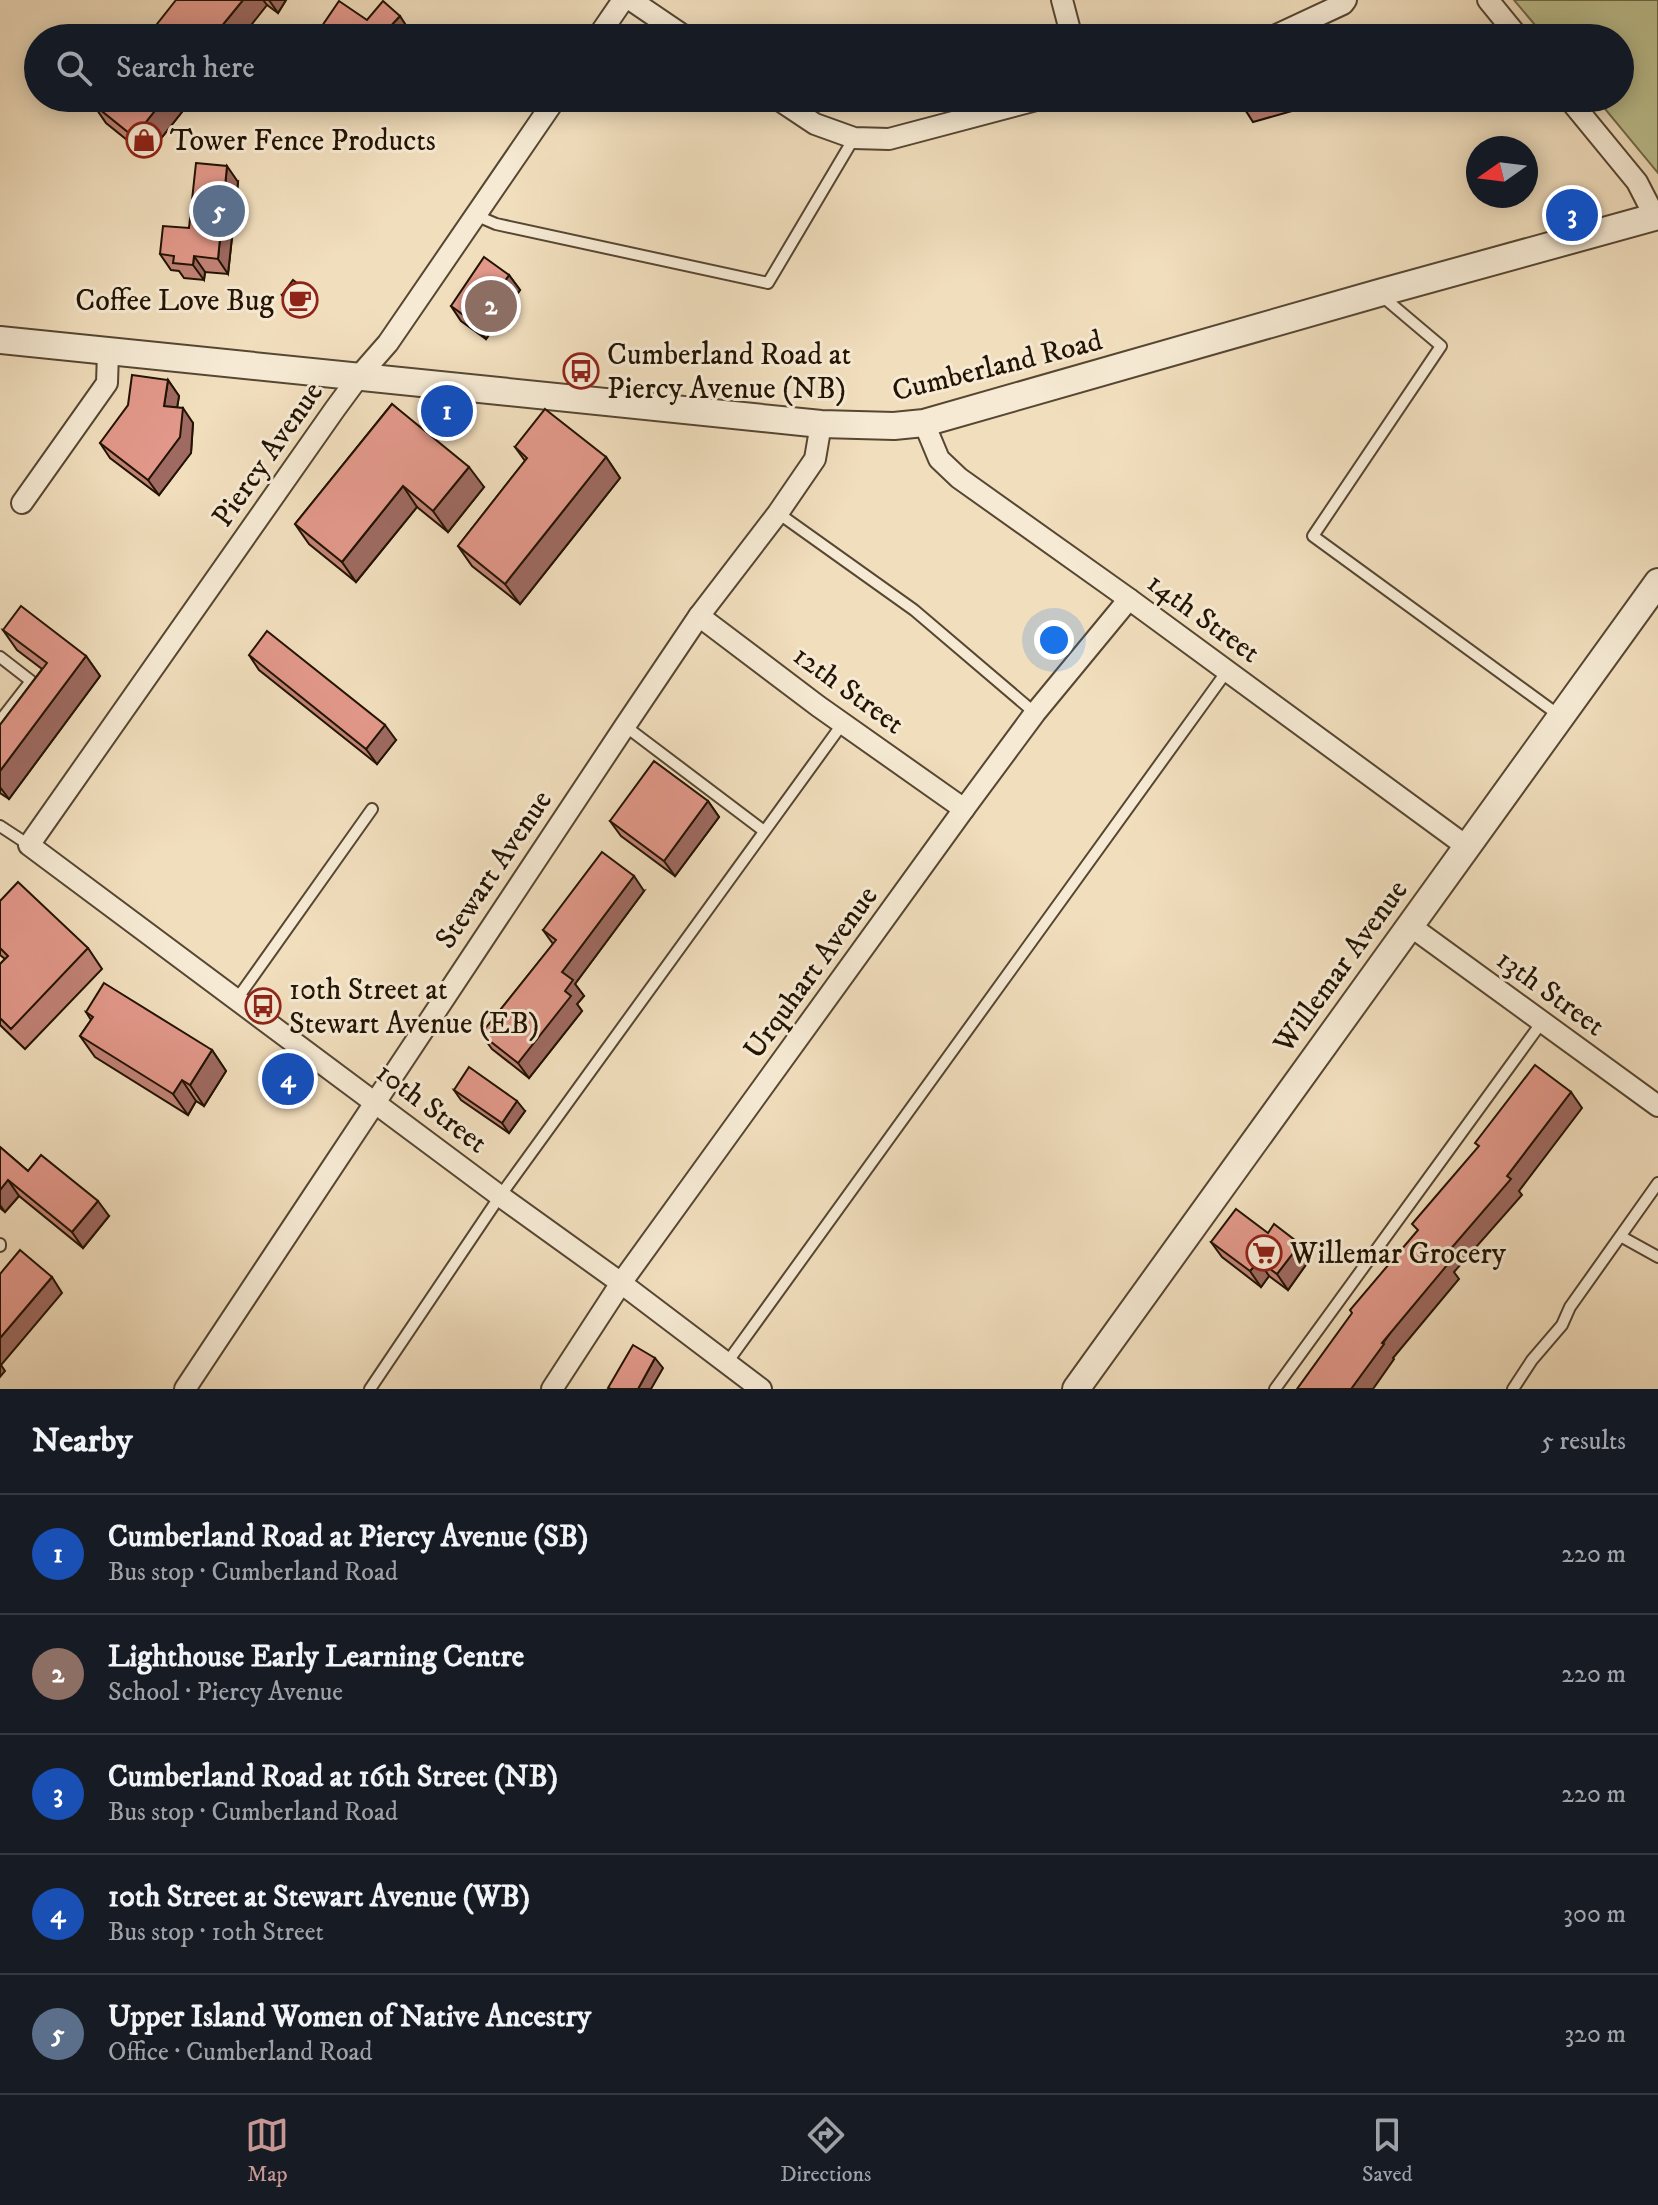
<!DOCTYPE html>
<html lang="en">
<head>
<meta charset="utf-8">
<style>
  :root { --surface:#171b24; --page:#20242c; --text:#f1f3f6; --muted:#9ea1a6; --line:#363941; --accent:#c59692 }
  body { margin:0; font-family:"IM FELL DW Pica",serif; background:var(--page); color:var(--text) }
  .compass { position:absolute; left:1466px; top:136px; width:72px; height:72px; border-radius:50%; background:var(--surface); box-shadow:0 4px 20px #0003; rotate:256deg }
  .you { position:absolute; left:1054px; top:640px; width:28px; height:28px; margin:-20px; border:6px solid #fff; border-radius:50%; background:#1a73e8; box-shadow:0 0 0 12px #1a73e833 }
  .badge { display:grid; place-items:center; width:52px; height:52px; border-radius:50%; background:var(--accent); color:#fff; font-size:26px; font-weight:700 }
  .pin { position:absolute; translate:-50% -50%; border:4px solid #fff; box-shadow:0 2px 8px #0006 }
  .list { margin:0; padding:0; list-style:none }
  h2 { display:flex; justify-content:space-between; align-items:center; height:104px; margin:0; padding:0 32px; font-size:34px }
  h2 small { font-size:26px; font-weight:400; color:var(--muted) }
  .list li { display:grid; grid-template-columns:52px 1fr auto; gap:24px; align-items:center; box-sizing:border-box; height:120px; padding:0 32px; border-top:2px solid var(--line) }
  .list b { display:block; font-size:30px; white-space:nowrap }
  .list p { margin:0; font-size:26px; white-space:nowrap; color:var(--muted) }
  .list em { font-size:26px; font-style:normal; color:var(--muted) }
  .icon { flex:none; width:44px; height:44px; fill:none; stroke:currentColor; stroke-width:2; stroke-linecap:round; stroke-linejoin:round }
  .map { position:relative; flex:none; width:1658px; height:1389px; overflow:hidden }
  .search { position:absolute; background:var(--surface); box-shadow:0 4px 20px #0003; left:24px; right:24px; top:24px; height:88px; display:flex; align-items:center; gap:20px; box-sizing:border-box; padding:0 28px; border-radius:44px; color:var(--muted); font-size:30px }
  .sheet { height:704px; background:var(--surface) }
  nav { display:flex; justify-content:space-around; align-items:center; box-sizing:border-box; height:112px; border-top:2px solid var(--line); background:var(--surface); font-size:22px; color:var(--muted) }
  nav a { display:grid; justify-items:center; gap:4px }
  nav .on { color:var(--accent) }
  .map>svg:first-child { display:block }
  .green { fill:#bdc08f; stroke:#706a49; stroke-width:2 }
  .lines { fill:none; stroke-linecap:round; stroke-linejoin:round }
  .service-casing { stroke:#564632; stroke-width:14 }
  .minor-casing { stroke:#564632; stroke-width:24 }
  .tertiary-casing { stroke:#564632; stroke-width:30 }
  .service { stroke:#f6ead4; stroke-width:10 }
  .minor { stroke:#f6ead4; stroke-width:20 }
  .tertiary { stroke:#f6ead4; stroke-width:26 }
  .wall { fill:#c28377; stroke:#221303; stroke-width:2 }
  .shaded-wall { fill:#9e6a61; stroke:#221303; stroke-width:2 }
  .building { fill:#e2988a; stroke:#221303; stroke-width:2 }
  .labels { text-anchor:middle; stroke-width:6; stroke-linejoin:round; paint-order:stroke }
  .poi-label { font-size:30px; fill:#221303; stroke:#f6ead4; text-anchor:start }
  .street-label { font-size:30px; fill:#221303; stroke:#f6ead4 }
</style>
</head>
<body>
<div class="map">
<svg width="1658" height="1389" viewBox="0 0 1658 1389">
  <rect width="100%" height="100%" fill="#f1debd"/>
  <filter id="stains"><feTurbulence type="fractalNoise" baseFrequency=".0025" numOctaves="4"/><feColorMatrix values="0 0 0 0 .2 0 0 0 0 .09 0 0 0 0 .02 0 0 0 .5 -.17"/></filter>
  <radialGradient id="worn" r=".72"><stop offset=".6" stop-color="#630" stop-opacity="0"/><stop offset="1" stop-color="#630" stop-opacity=".3"/></radialGradient>
  <!-- green -->
  <path class="green" d="M1514,0H1658V173L1596,98H1620V38H1546Z"/>
  <g class="lines">
    <defs>
      <g id="service">
        <path d="M475,215L496,224L768,283L854,138"/>
        <path d="M1383,297L1441,346L1313,536L1560,716"/>
        <path d="M778,513L914,610L1035,713"/>
        <path d="M0,657L31,681L0,721"/>
        <path d="M625,726L764,831"/>
        <path d="M0,826L29,845"/>
        <path d="M237,999L372,809"/>
        <path d="M1622,1237L1658,1257"/>
        <path d="M0,1244V1246"/>
        <path d="M726,1364L1227,671"/>
        <path d="M370,1389L500,1196L843,723"/>
        <path d="M1275,1389L1542,1022"/>
        <path d="M1513,1389L1532,1360L1562,1325L1570,1307L1658,1183"/>
      </g>
      <g id="minor">
        <path d="M631,0L687,38"/>
        <path d="M1062,0L1072,38"/>
        <path d="M1488,0L1519,38"/>
        <path d="M597,38L623,0"/>
        <path d="M1270,38L1343,4L1346,0"/>
        <path d="M556,98L388,343L360,375L335,409L29,845L500,1196L621,1283L761,1389"/>
        <path d="M776,98L815,124L854,138L889,139L1044,98"/>
        <path d="M1568,98L1637,182L1655,217"/>
        <path d="M924,423L939,459L959,478L1129,599L1466,846"/>
        <path d="M22,503L107,383L108,352"/>
        <path d="M699,616L818,706L964,809"/>
        <path d="M1409,925L1658,1106"/>
        <path d="M185,1389L625,726L699,616L778,513L815,459L821,424"/>
        <path d="M552,1389L621,1283L964,809L1035,713L1129,599"/>
      </g>
      <g id="tertiary">
        <path d="M0,340L821,424L894,426L924,423L1379,293L1658,216"/>
        <path d="M1076,1389L1658,582"/>
      </g>
    </defs>
    <!-- service casing -->
    <use href="#service" class="service-casing"/>
    <!-- minor casing -->
    <use href="#minor" class="minor-casing"/>
    <!-- tertiary casing -->
    <use href="#tertiary" class="tertiary-casing"/>
    <!-- service -->
    <use href="#service" class="service"/>
    <!-- minor -->
    <use href="#minor" class="minor"/>
    <!-- tertiary -->
    <use href="#tertiary" class="tertiary"/>
  </g>
  <!-- wall -->
  <g class="wall">
    <path d="M176,0H286L278,13L267,5Z"/>
    <path d="M367,20L409,30L402,38H330L322,26Z"/>
    <path d="M98,98H193L147,156L106,123L93,104Z"/>
    <path d="M1242,98H1296L1299,109L1253,122L1246,111Z"/>
    <path d="M238,182L228,274L205,272L204,280L184,278L179,271L171,270L160,254Z"/>
    <path d="M509,275L520,290L486,339L461,321L451,306Z"/>
    <path d="M282,295L315,299L304,314L285,301Z"/>
    <path d="M168,380L179,396L177,407L193,423L191,453L159,495L110,458L100,443Z"/>
    <path d="M392,404L484,487L448,532L417,507L356,582L309,544L295,524Z"/>
    <path d="M515,447L606,457L620,478L520,604L472,566L458,546L525,461Z"/>
    <path d="M3,630L86,656L100,676L9,799L0,793V725L42,669L17,650Z"/>
    <path d="M249,655L396,740L377,764L259,670Z"/>
    <path d="M708,801L719,817L675,876L621,836L610,821Z"/>
    <path d="M644,891L575,984L584,996L577,1004L582,1011L529,1078L492,1049L481,1034L553,944L543,930Z"/>
    <path d="M0,901L88,948L102,969L25,1049L0,1025V964L5,959L0,955Z"/>
    <path d="M86,1012L212,1050L226,1071L204,1106L196,1101L188,1115L95,1057L80,1036L91,1020Z"/>
    <path d="M454,1090L525,1111L509,1133L461,1100Z"/>
    <path d="M0,1147L28,1171L109,1216L83,1248L19,1196L5,1212L0,1208Z"/>
    <path d="M1268,1233L1300,1244L1310,1259L1288,1290L1269,1276L1261,1287L1222,1257L1211,1242Z"/>
  </g>
  <!-- shaded-wall -->
  <g class="shaded-wall">
    <path d="M243,0H263L267,5L241,38H212Z"/>
    <path d="M269,0H286L278,13Z"/>
    <path d="M400,16L409,30L402,38H389L385,32Z"/>
    <path d="M165,98H193L147,156L134,137Z"/>
    <path d="M1292,98H1296L1299,109Z"/>
    <path d="M227,166L238,182L228,274L218,259Z"/>
    <path d="M194,256L205,272L204,280L193,265Z"/>
    <path d="M509,275L520,290L486,339L476,324Z"/>
    <path d="M311,294L315,299L304,314L301,309Z"/>
    <path d="M168,380L179,396L175,421L164,406Z"/>
    <path d="M183,408L193,423L191,453L159,495L148,480Z"/>
    <path d="M606,457L620,478L520,604L505,584Z"/>
    <path d="M469,467L484,487L448,532L433,511Z"/>
    <path d="M403,486L417,507L356,582L342,562Z"/>
    <path d="M86,656L100,676L9,799L0,787V771Z"/>
    <path d="M385,725L396,740L377,764L366,749Z"/>
    <path d="M708,801L719,817L675,876L664,861Z"/>
    <path d="M634,876L644,891L575,984L584,996L577,1004L582,1011L529,1078L518,1063L565,991L562,972Z"/>
    <path d="M212,1050L226,1071L204,1106L190,1085Z"/>
    <path d="M182,1080L196,1101L188,1115L173,1094Z"/>
    <path d="M1571,1092L1582,1108L1519,1191L1522,1195L1454,1272L1459,1279L1393,1358L1394,1359L1373,1389H1351L1442,1259L1507,1176Z"/>
    <path d="M517,1101L525,1111L509,1133L502,1123Z"/>
    <path d="M8,1180L19,1196L5,1212L0,1205V1190Z"/>
    <path d="M98,1201L109,1216L83,1248L72,1232Z"/>
    <path d="M1300,1244L1310,1259L1288,1290L1277,1274Z"/>
    <path d="M1259,1261L1269,1276L1261,1287L1250,1271Z"/>
    <path d="M52,1277L62,1293L1,1365L5,1371L0,1377V1338Z"/>
    <path d="M655,1358L663,1368L651,1389H638Z"/>
  </g>
  <!-- building -->
  <g class="building">
    <path d="M176,0H243L212,38H146Z"/>
    <path d="M339,1L367,20L383,1L400,16L385,32L394,38H339L322,26Z"/>
    <path d="M98,98H165L134,137L93,104Z"/>
    <path d="M1242,98H1292L1246,111Z"/>
    <path d="M196,163L227,166L218,259L194,256L193,265L173,263L174,256L160,254L163,226L189,228Z"/>
    <path d="M484,257L509,275L476,324L451,306Z"/>
    <path d="M293,280L311,294L301,309L282,295Z"/>
    <path d="M132,375L168,380L164,406L183,408L180,437L148,480L100,443L128,405Z"/>
    <path d="M392,404L469,467L433,511L403,486L342,562L295,524Z"/>
    <path d="M545,409L606,457L505,584L458,546L527,458L515,447Z"/>
    <path d="M21,606L86,656L0,771V725L47,663L3,630Z"/>
    <path d="M267,631L385,725L366,749L249,655Z"/>
    <path d="M654,761L708,801L664,861L610,821Z"/>
    <path d="M602,852L634,876L562,972L573,980L565,991L571,996L518,1063L481,1034L556,940L543,930Z"/>
    <path d="M18,882L88,948L11,1029L0,1018V964L8,956L0,948V901Z"/>
    <path d="M104,983L212,1050L190,1085L182,1080L173,1094L80,1036L93,1017L86,1012Z"/>
    <path d="M1535,1065L1571,1092L1507,1176L1511,1179L1442,1259L1448,1264L1382,1343L1384,1344L1351,1389H1297L1352,1313L1350,1310L1418,1230L1412,1224L1479,1146L1475,1143Z"/>
    <path d="M469,1067L517,1101L502,1123L454,1090Z"/>
    <path d="M0,1147L28,1171L41,1155L98,1201L72,1232L8,1180L0,1190Z"/>
    <path d="M1236,1209L1268,1233L1274,1224L1300,1244L1277,1274L1259,1261L1250,1271L1211,1242Z"/>
    <path d="M20,1250L52,1277L0,1338V1274Z"/>
    <path d="M633,1345L655,1358L638,1389H611L608,1388Z"/>
  </g>
  <!-- icons -->
  <defs>
    <symbol id="shop-ring" viewBox="-11 -11 22 22"><circle r="9.5" fill="#f6ead4" stroke="#8f2418" stroke-width="1.5"/><path d="M-5-2.5h2.3a2.7 3.5 0 0 1 5.4 0H5L5.5 6h-11ZM-1.5-2.5h3a1.5 2.3 0 0 0-3 0Z" fill="#8f2418"/></symbol>
    <symbol id="cafe-ring" viewBox="-11 -11 22 22"><circle r="9.5" fill="#f6ead4" stroke="#8f2418" stroke-width="1.5"/><path d="M-5.5-4.5H6V0H3Q3 3.5 0 3.5H-2.5Q-5.5 3.5-5.5 0ZM3-3.2v2h1.7v-2ZM-6 4.5H4V6H-6Z" fill="#8f2418"/></symbol>
    <symbol id="bus-ring" viewBox="-11 -11 22 22"><circle r="9.5" fill="#f6ead4" stroke="#8f2418" stroke-width="1.5"/><path d="M-5-6H5V4H4V6H2V4H-2V6H-4V4H-5ZM-3.5-4V0h7V-4ZM-3.5 1.2v1.5H-2V1.2ZM2 1.2v1.5H3.5V1.2Z" fill="#8f2418"/></symbol>
    <symbol id="supermarket-ring" viewBox="-11 -11 22 22"><circle r="9.5" fill="#f6ead4" stroke="#8f2418" stroke-width="1.5"/><path d="M-6-5.5h2.5l.6 2H6L4.5 2H-2.5L-4.4-4H-6ZM-1.5 3.2a1.3 1.3 0 1 0 .1 0ZM3 3.2a1.3 1.3 0 1 0 .1 0Z" fill="#8f2418"/></symbol>
  </defs>
  <g fill-rule="evenodd">
    <use href="#shop-ring" x="124" y="120" width="40" height="40"/>
    <use href="#cafe-ring" x="280" y="280" width="40" height="40"/>
    <use href="#bus-ring" x="561" y="351" width="40" height="40"/>
    <use href="#bus-ring" x="243" y="986" width="40" height="40"/>
    <use href="#supermarket-ring" x="1244" y="1233" width="40" height="40"/>
  </g>
  <g class="labels">
    <!-- poi labels -->
    <g class="poi-label">
      <text x="170" y="150">Tower Fence Products</text>
      <text x="274" y="310" text-anchor="end">Coffee Love Bug</text>
      <text x="607" y="364">Cumberland Road at<tspan x="607" dy="34">Piercy Avenue (NB)</tspan></text>
      <text x="289" y="999">10th Street at<tspan x="289" dy="34">Stewart Avenue (EB)</tspan></text>
      <text x="1290" y="1263">Willemar Grocery</text>
    </g>
    <!-- street labels -->
    <g class="street-label">
      <text transform="translate(997 365) rotate(-14)" y="10">Cumberland Road</text>
      <text transform="translate(267 454) rotate(-55)" y="10">Piercy Avenue</text>
      <text transform="translate(1204 617) rotate(36)" y="10">14th Street</text>
      <text transform="translate(849 689) rotate(36)" y="10">12th Street</text>
      <text transform="translate(493 869) rotate(-56)" y="10">Stewart Avenue</text>
      <text transform="translate(1340 966) rotate(-54)" y="10">Willemar Avenue</text>
      <text transform="translate(810 972) rotate(-54)" y="10">Urquhart Avenue</text>
      <text transform="translate(1551 992) rotate(36)" y="10">13th Street</text>
      <text transform="translate(432 1107) rotate(37)" y="10">10th Street</text>
    </g>
  </g>
  <rect width="100%" height="100%" filter="url(#stains)"/>
  <rect width="100%" height="100%" fill="url(#worn)"/>
</svg>
<svg class="compass" viewBox="-18 -18 36 36"><path d="M0-13l5 13h-10z" fill="#e53935"/><path d="M0 13l5-13h-10z" fill="#9ea1a6"/></svg>
<div class="you"></div>
<div class="pin badge" style="left:447px;top:411px;background:#1a4fb4">1</div>
<div class="pin badge" style="left:491px;top:306px;background:#8d6e63">2</div>
<div class="pin badge" style="left:1572px;top:215px;background:#1a4fb4">3</div>
<div class="pin badge" style="left:288px;top:1079px;background:#1a4fb4">4</div>
<div class="pin badge" style="left:219px;top:211px;background:#5c6f8a">5</div>
<div class="search"><svg class="icon" aria-label="search" viewBox="0 0 24 24"><circle cx="10" cy="10" r="6"/><path d="M15 15l6 6"/></svg>Search here</div>
</div>
<section class="sheet">
<h2>Nearby<small>5 results</small></h2>
<ul class="list">
<li><span class="badge" style="background:#1a4fb4">1</span><div><b>Cumberland Road at Piercy Avenue (SB)</b><p>Bus stop · Cumberland Road</p></div><em>220 m</em></li>
<li><span class="badge" style="background:#8d6e63">2</span><div><b>Lighthouse Early Learning Centre</b><p>School · Piercy Avenue</p></div><em>220 m</em></li>
<li><span class="badge" style="background:#1a4fb4">3</span><div><b>Cumberland Road at 16th Street (NB)</b><p>Bus stop · Cumberland Road</p></div><em>220 m</em></li>
<li><span class="badge" style="background:#1a4fb4">4</span><div><b>10th Street at Stewart Avenue (WB)</b><p>Bus stop · 10th Street</p></div><em>300 m</em></li>
<li><span class="badge" style="background:#5c6f8a">5</span><div><b>Upper Island Women of Native Ancestry</b><p>Office · Cumberland Road</p></div><em>320 m</em></li>
</ul>
</section>
<nav>
<a class="on"><svg class="icon" aria-label="map" viewBox="0 0 24 24"><path d="M3 6l6-2 6 2 6-2v14l-6 2-6-2-6 2zM9 4v14M15 6v14"/></svg>Map</a>
<a><svg class="icon" aria-label="directions" viewBox="0 0 24 24"><path d="M12 3l9 9-9 9-9-9zM9 14v-3h6M13 9l2 2-2 2"/></svg>Directions</a>
<a><svg class="icon" aria-label="saved" viewBox="0 0 24 24"><path d="M7 4h10v16l-5-4-5 4z"/></svg>Saved</a>
</nav>
</body>
</html>
